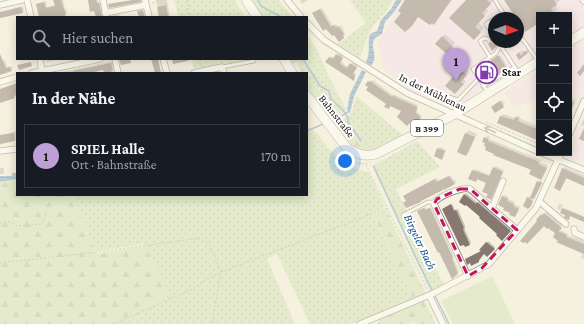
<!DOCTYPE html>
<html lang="de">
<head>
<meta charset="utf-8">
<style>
  :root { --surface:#171b24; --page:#242831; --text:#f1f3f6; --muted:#9ea1a6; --line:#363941; --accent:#bfa0d6 }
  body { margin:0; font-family:"Crimson Pro",serif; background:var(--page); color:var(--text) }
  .controls { position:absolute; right:12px; top:12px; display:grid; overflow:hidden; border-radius:0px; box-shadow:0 2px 10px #0003 }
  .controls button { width:36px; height:36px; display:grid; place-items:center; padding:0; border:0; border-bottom:1px solid var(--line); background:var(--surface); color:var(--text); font:20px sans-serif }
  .compass { position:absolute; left:488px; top:12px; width:36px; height:36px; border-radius:50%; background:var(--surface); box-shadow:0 2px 10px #0003; rotate:91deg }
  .you { position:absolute; left:345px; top:161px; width:14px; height:14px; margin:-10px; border:3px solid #fff; border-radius:50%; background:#1a73e8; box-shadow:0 0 0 6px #1a73e833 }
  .badge { display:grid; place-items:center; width:26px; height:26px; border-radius:50%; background:var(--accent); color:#111; font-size:13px; font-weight:700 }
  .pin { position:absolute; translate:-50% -33px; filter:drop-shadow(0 1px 2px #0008) }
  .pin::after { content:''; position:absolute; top:21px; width:14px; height:12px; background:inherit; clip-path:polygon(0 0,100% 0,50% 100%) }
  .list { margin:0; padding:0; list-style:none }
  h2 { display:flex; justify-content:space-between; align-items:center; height:52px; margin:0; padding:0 16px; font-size:17px }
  h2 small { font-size:13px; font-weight:400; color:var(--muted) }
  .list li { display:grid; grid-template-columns:26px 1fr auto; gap:12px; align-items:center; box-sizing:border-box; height:64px; margin:0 8px 8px; padding:0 8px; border:1px solid var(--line); border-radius:0px }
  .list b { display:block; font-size:15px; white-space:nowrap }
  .list p { margin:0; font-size:13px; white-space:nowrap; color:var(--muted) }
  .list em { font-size:13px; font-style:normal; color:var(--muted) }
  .icon { flex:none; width:22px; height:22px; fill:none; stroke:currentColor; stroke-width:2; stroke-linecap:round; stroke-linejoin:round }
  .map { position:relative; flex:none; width:584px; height:324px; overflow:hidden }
  .search { position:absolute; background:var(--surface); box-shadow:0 2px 10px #0003; left:16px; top:16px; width:292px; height:44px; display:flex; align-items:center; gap:10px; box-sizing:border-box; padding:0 14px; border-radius:0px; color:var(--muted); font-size:15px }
  .panel { position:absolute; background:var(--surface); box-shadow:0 2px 10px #0003; left:16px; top:72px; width:292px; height:124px; border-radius:0px }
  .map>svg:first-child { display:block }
  .commercial { fill:#f5deeb; fill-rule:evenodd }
  .grass { fill:url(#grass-dots) }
  .forest { fill:url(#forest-firs) }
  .park { fill:#cfe3b3 }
  .water { fill:url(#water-rules) }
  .shadow { fill:#0003 }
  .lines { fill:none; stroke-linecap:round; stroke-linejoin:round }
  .stream { stroke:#729dc9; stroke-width:1.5 }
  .building { fill:#887872 }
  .service-casing { stroke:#817b6d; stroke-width:4.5 }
  .minor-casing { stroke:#817b6d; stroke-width:7 }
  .primary-casing { stroke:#817b6d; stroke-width:10 }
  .path { stroke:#a8a497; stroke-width:1; stroke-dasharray:2 2; stroke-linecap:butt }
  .service { stroke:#fff; stroke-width:3 }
  .minor { stroke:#fff; stroke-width:5.5 }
  .primary { stroke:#fff; stroke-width:9 }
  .oneway { stroke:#989794 }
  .marked { fill:none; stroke:#c2185b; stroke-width:3; stroke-dasharray:8 5; stroke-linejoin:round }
  .labels { text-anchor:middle; stroke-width:4; stroke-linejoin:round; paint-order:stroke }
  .shield { fill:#fff; stroke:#5e5d59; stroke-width:1 }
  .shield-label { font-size:10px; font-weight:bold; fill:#191712 }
  .poi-label { font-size:11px; font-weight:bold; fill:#191712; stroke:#fff; text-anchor:start }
  .street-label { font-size:11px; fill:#191712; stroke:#fff }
  .water-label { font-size:12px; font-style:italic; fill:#0a4d84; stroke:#fff }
</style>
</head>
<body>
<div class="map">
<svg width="584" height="324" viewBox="0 0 584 324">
  <defs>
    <pattern id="grass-dots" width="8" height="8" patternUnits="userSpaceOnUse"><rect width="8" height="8" fill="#cfe3b3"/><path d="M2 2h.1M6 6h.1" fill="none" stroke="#b1c299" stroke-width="1.8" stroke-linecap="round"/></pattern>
    <pattern id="forest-firs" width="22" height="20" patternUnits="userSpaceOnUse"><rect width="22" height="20" fill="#cfe3b3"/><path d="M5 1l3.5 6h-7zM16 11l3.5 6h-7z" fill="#b1c299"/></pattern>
    <pattern id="water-rules" width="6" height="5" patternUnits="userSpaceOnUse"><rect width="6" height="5" fill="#729dc9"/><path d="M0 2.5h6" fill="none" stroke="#5d7fa2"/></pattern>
  </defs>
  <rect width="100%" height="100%" fill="#f6f0df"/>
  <!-- commercial -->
  <g class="commercial">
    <path d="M404,0H578L584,6V27L569,36V15H539V56L513,71L457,106L409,90L383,69L378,43L396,11ZM494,18H518V42H494Z"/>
    <path d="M584,39V91L578,101L569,97V49Z"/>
    <path d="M539,69V97L514,108L504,92Z"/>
    <path d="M584,115V166L566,158Z"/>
  </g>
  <!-- grass -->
  <g class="grass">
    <path d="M174,0H234L245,17H179Z"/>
    <path d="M252,0H279L293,17H262Z"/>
    <path d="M350,0H393C388,10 381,17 374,25C367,35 364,47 360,58L338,44L366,23Z"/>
    <path d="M307,35L317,49L329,77L346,109L344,113L340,114L328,116L307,81V73H302L297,63L291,64L288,59H307Z"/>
    <path d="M191,59H252L195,71Z"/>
    <path d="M356,96L404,136L375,151L361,150C363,141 359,138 353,132H339L336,123C352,115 352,114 356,96Z"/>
    <path d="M307,126L318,134L329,149L347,165L369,173L385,207L372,213L414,300L351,324H310L277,254L267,259L295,324H110L169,296L144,244L95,251L72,195H307Z"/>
    <path d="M417,141L440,167L396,189L444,285L430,291L372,166Z"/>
  </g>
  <!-- forest -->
  <g class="forest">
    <path d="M307,81L309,85L315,88L328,111L327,112H325L307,88Z"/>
    <path d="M345,122L361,140L362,143L361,150C349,146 340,137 339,124Z"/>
    <path d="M17,179V195H72L96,254L145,246L169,297L110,324H0V183Z"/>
    <path d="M386,209L426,294L414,300L373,214Z"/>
    <path d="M424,300L436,324H416L414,321L409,324H377L380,319Z"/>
  </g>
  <!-- park -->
  <path class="park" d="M492,276L515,324H453L441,301Z"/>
  <!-- water -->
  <g class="water">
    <path d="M396,0H402L394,12L385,22L382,34C380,36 375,37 374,40C370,48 379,56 371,66L366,62C371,52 367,43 370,34L377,31L381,20L391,9Z"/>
    <path d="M362,70L366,72L354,96L350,113L347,110L350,94Z"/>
    <path d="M12,173H17V179L0,182V176H12Z"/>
  </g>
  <!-- shadow -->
  <g class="shadow">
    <path d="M55,0H63L65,9H66L67,13L63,15V17H40L37,4L46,1L47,7L55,5Z"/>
    <path d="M89,0H98V2H101L106,17H97L95,10Z"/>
    <path d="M156,0H167L170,17H160Z"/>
    <path d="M300,0H308L302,4Z"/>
    <path d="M406,0H452L434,23L419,16L412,25L402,13Z"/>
    <path d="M467,0H494L486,9L488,11L478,22L484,28L474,38Z"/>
    <path d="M505,0H560L555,5L557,9L554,13L550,15H539V22L518,20Z"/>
    <path d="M23,6L24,10L22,12L13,9L14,8Z"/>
    <path d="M322,8L333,26L336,24L338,27L341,25L345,32L344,33L345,35L339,40L315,12Z"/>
    <path d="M119,14L120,17H110L113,15Z"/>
    <path d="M445,34L455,43L447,52L436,44Z"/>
    <path d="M527,49H529V51L519,59L517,55L522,50L524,53Z"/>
    <path d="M339,53L344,56L341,61L345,65L349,67L353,62L358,66L354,71L356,74L353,80L327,61L331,56L335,58Z"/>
    <path d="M500,55L507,66L506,68H481Z"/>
    <path d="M47,59H61L47,62Z"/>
    <path d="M5,60L7,67L12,66L13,68L0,74V62Z"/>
    <path d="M113,61L114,68L112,70L113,73H105L104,69L86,73H57Z"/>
    <path d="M464,65L466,66L465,68L469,72L463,79L466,81L457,90L446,86Z"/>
    <path d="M373,80L394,96L395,95L418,105L417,112L422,116L414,123L403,111L391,105L389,108L388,104L369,87V82Z"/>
    <path d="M569,98L576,100L569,116Z"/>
    <path d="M502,100L505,104L495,111L494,105Z"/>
    <path d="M503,114L515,118L518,115L520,116L519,118L539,127V139L501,116Z"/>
    <path d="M584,119V126L581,125Z"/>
    <path d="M469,130L477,134L469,152L466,155L458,151L466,133Z"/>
    <path d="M17,131V140L4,143L0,145V136Z"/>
    <path d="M487,136L490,137L489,139L541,160L540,162L548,166L543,177L540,180L543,182L533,199L532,203L528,208L524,205L528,197L530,196L531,197L538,182L541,179L532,169L495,153L488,146L485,138Z"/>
    <path d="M440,147L446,150L442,158L438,149Z"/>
    <path d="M495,166L504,170L492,197L489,194L487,182L478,178L476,181L473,171L475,169L490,175Z"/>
    <path d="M565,167L584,175V185L567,178L560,190L563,169Z"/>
    <path d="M0,168H4V173L3,174H0Z"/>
    <path d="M451,176L453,180H455L456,182L454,184L443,189L406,201V194L437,178L438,181Z"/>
    <path d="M466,193L478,203L479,201L511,229L502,239L465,195Z"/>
    <path d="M504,195L509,197L508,199L515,202L514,204L520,207L515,216L502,196Z"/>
    <path d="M452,204L455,210L458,209L465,226V230L471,243L470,244L443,209Z"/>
    <path d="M559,204L563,205L560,210L557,209Z"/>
    <path d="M425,207L427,209L431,207L454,256L453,257L459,272L456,275L419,211Z"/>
    <path d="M564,208L583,216L582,219L562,212Z"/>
    <path d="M547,212L562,225L559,229L568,234L567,235L584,241V259L581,258L583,253L559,241L557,233L539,221L541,215L543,213L544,214Z"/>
    <path d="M488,241L495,247L489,254L484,253L479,261L466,259L482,251L481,250Z"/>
  </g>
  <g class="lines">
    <!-- stream -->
    <g class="stream">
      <path d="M258,0L261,6L281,17"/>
      <path d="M303,59L320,86L329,91L331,99L343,110L348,118V122L361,141"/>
      <path d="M340,117L348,112L349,110"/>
      <path d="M307,131L323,124"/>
      <path d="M374,167L416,258L449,324"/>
    </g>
  </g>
  <!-- building -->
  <g class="building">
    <path d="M53,0H61L66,15L62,17H39L36,4L44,2L46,8L55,6Z"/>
    <path d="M88,0H96L97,3H99L102,17H96L94,11L90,12Z"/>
    <path d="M133,0H141V2L109,8L108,4Z"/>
    <path d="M405,0H451L434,25L432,23L430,25L418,17L412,26L405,32L394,22L401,13L398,11Z"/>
    <path d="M466,0H487L491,4L482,13L485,16L475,27L481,32L474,40L449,18Z"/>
    <path d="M504,0H554L557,5L551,8L554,14L552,15H539V23L525,32L518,22V18H516Z"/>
    <path d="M166,5L168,16L159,17L157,7Z"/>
    <path d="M21,7L23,13L0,18V12Z"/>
    <path d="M320,9L331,27L334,25L336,28L338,26L344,34L343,35L344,38L339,42L334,35L332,36L326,29L323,31L312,13Z"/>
    <path d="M143,10L145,17H139L137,11Z"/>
    <path d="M442,36L453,47L447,54L435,44Z"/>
    <path d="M492,42L493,44L495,43L497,46L492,51L488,44Z"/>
    <path d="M524,51H526L528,53L519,60L516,55L519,52L521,56Z"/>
    <path d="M0,54L6,68L10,67L12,71L0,75Z"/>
    <path d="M336,54L343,58L340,63L343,66L347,68L350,63L357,68L353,73L355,76L354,81L325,62L329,57L333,59Z"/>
    <path d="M498,55L507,69L485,81L478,70Z"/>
    <path d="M119,59H130L131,63L121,65Z"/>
    <path d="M151,59H158L161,73H155Z"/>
    <path d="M172,59H187L188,61L173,64Z"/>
    <path d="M31,62L32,66L19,70L17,65Z"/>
    <path d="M111,63L113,71H111V73H104L103,70L90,73H73V71Z"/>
    <path d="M584,64V71L580,76L577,73Z"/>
    <path d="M461,67L464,70L463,71L467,75L461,82L464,84L455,94L445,86Z"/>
    <path d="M368,81L369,82L370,81L392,97L394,95L395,97L417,107L416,113L421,118L414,125L411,122L407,126L397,117L401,111L390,106L389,109L384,107L386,104L366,90L368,87L365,85Z"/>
    <path d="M17,83V95L14,96L15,98L0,103V89Z"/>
    <path d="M569,100L574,103L569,115Z"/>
    <path d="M500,101L504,107L495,113L491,107Z"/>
    <path d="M500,116L514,120L515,117L519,118L518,121L539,130V141L497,123Z"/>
    <path d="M584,128V141L579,139Z"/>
    <path d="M14,133L15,141L0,144V135Z"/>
    <path d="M465,133L475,137L466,156L457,152Z"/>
    <path d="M484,137L488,139V141L539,162L538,164L547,168L541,180L529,174L531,170L529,169L493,155L494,154L485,150L486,147L484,146L485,143L482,142Z"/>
    <path d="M437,148L445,151L442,160L434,156Z"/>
    <path d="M493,167L503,172L491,200L486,197L488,194L482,192L486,183L477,179L476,182L468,179L472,170L489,176Z"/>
    <path d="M562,168L584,178V186L566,178L560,191L554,188Z"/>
    <path d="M449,176L455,184L444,190L443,188V190L421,201V202L406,208L403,203L406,201L403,196L435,179L436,182Z"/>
    <path d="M537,181L542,183L534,199L530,198Z"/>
    <path d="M464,194L476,204L477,202L511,231L502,241L496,235L497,234L479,218L480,217L466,205L465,206L459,202Z"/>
    <path d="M502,196L508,199L507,201L514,204L513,206L519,209L515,217L509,215L510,213L503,210L504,208L498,205Z"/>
    <path d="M527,197L533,201L531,206L528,209L523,206Z"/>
    <path d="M451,204L454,211L456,210L464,228L463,229L464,232L470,245L465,247L464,245L460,246L442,209Z"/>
    <path d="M424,208L425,210L430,208L453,258L452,259L458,274L452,279L439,252L438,253L417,211Z"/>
    <path d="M562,208L584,217V222L570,216L569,220L566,219L564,217L565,215L560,213Z"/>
    <path d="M544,213L562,228L558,231L567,235L566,237L584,244V254L556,242L558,241L553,237L555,233L548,228L547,229L544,226L527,244L525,242L523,243L520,241L537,221L536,220L541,214L542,216Z"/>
    <path d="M486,242L495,249L487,257L484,254L479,260V262L471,266L470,263L467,265L465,259L481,251L479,250Z"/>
  </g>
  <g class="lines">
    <defs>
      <g id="service">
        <path d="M495,0L506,18"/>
        <path d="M495,18L503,13"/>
        <path d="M494,19L486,24L494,36"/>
        <path d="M518,36L524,41L538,61"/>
        <path d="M489,41L488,39L484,38L480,41L490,57"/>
        <path d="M498,42L518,72"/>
        <path d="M222,67L254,61"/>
        <path d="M483,86L515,67"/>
        <path d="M487,91L473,69L496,53L500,46L507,42"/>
        <path d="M446,96L458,100L479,78"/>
        <path d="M403,215L428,202H435"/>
      </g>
      <g id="minor">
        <path d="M27,0L31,17"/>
        <path d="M103,0L106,15"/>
        <path d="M145,0L149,17"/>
        <path d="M287,0L301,17"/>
        <path d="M583,0L584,1"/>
        <path d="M0,5L22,0"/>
        <path d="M105,13L146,5"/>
        <path d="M307,23L324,40L407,93L539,152"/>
        <path d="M40,59L42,72"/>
        <path d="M115,59L118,73"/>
        <path d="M163,59L167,73"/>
        <path d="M32,73L100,59"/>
        <path d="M194,73L222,67L224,73"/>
        <path d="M0,82L17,77"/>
        <path d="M569,135L584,101"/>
        <path d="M0,151L17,149"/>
        <path d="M542,153L584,170"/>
        <path d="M540,202L566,224"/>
        <path d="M492,208L503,181"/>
        <path d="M574,229L575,233L584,237"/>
        <path d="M468,276L434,204C437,196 462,187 470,189L517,230"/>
        <path d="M429,295L443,324"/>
        <path d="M360,324L432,294L489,264L536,208L561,153"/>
      </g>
      <g id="primary">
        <path d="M246,0L257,17"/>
        <path d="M569,42L584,32"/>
        <path d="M284,59L292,73"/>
        <path d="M307,96L347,148C357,154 364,157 376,154L455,114L539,61"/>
      </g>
    </defs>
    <!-- service casing -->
    <use href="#service" class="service-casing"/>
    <!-- minor casing -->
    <use href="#minor" class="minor-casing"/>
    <!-- primary casing -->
    <use href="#primary" class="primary-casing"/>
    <!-- path -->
    <g class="path">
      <path d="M188,0V17"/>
      <path d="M152,3L164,0"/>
      <path d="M200,59L201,66"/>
      <path d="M486,122L539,144"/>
      <path d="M344,155C352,162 361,166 371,162"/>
      <path d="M366,165L427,289"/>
      <path d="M0,223L10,222L18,226L42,224L47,211"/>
      <path d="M0,263L97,252L193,239H201L208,243L211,248L221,272L212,324"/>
      <path d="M113,324L191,290L203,282L221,272L387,208"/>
    </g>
    <!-- service -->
    <use href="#service" class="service"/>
    <!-- minor -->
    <use href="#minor" class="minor"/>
    <!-- primary -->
    <use href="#primary" class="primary"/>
  </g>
  <!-- one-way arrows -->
  <defs><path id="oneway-shaft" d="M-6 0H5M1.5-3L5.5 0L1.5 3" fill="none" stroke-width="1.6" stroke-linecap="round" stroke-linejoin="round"/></defs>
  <use class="oneway" href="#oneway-shaft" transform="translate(490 130) rotate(-156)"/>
  <!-- marked area -->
  <path d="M0 0H584V324H0ZM460,189H470L517,230L482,268L468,276L434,204L437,199Z" fill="#f6f0df" fill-opacity=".55" fill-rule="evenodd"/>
  <path class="marked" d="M460,189H470L517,230L482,268L468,276L434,204L437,199Z"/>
  <!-- icons -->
  <defs>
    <symbol id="fuel-ring" viewBox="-11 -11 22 22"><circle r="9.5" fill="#fff" stroke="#813bae" stroke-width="1.5"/><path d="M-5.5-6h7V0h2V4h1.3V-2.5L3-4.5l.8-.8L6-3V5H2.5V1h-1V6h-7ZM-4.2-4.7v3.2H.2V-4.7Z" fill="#813bae"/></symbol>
  </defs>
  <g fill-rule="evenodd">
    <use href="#fuel-ring" x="474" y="60" width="25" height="25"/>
  </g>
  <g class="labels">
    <!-- shield labels -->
    <rect class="shield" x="411" y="120" width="32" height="16" rx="3"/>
    <g class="shield-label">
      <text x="427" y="132">B 399</text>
    </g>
    <!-- poi labels -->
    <g class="poi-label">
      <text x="502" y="76">Star</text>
    </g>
    <!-- street labels -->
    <g class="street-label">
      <text transform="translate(433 92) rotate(26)" y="4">In der Mühlenau</text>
      <text transform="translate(337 116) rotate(52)" y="4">Bahnstraße</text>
    </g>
    <!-- water labels -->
    <g class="water-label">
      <text transform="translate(420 242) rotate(65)" y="4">Birgeler Bach</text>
    </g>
  </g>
</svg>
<div class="controls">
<button>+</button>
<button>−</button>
<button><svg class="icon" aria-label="locate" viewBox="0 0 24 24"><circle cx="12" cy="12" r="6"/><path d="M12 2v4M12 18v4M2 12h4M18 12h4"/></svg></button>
<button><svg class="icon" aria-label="layers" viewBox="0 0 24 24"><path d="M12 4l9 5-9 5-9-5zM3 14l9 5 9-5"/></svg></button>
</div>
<svg class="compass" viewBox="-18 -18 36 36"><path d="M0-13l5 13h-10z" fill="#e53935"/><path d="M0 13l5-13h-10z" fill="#9ea1a6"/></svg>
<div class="you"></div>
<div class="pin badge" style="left:456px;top:81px">1</div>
<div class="search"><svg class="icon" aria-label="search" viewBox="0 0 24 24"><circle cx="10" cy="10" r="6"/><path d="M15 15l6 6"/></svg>Hier suchen</div>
<section class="panel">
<h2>In der Nähe<small></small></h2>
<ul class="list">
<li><span class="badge">1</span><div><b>SPIEL Halle</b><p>Ort · Bahnstraße</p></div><em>170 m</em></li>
</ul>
</section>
</div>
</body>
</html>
